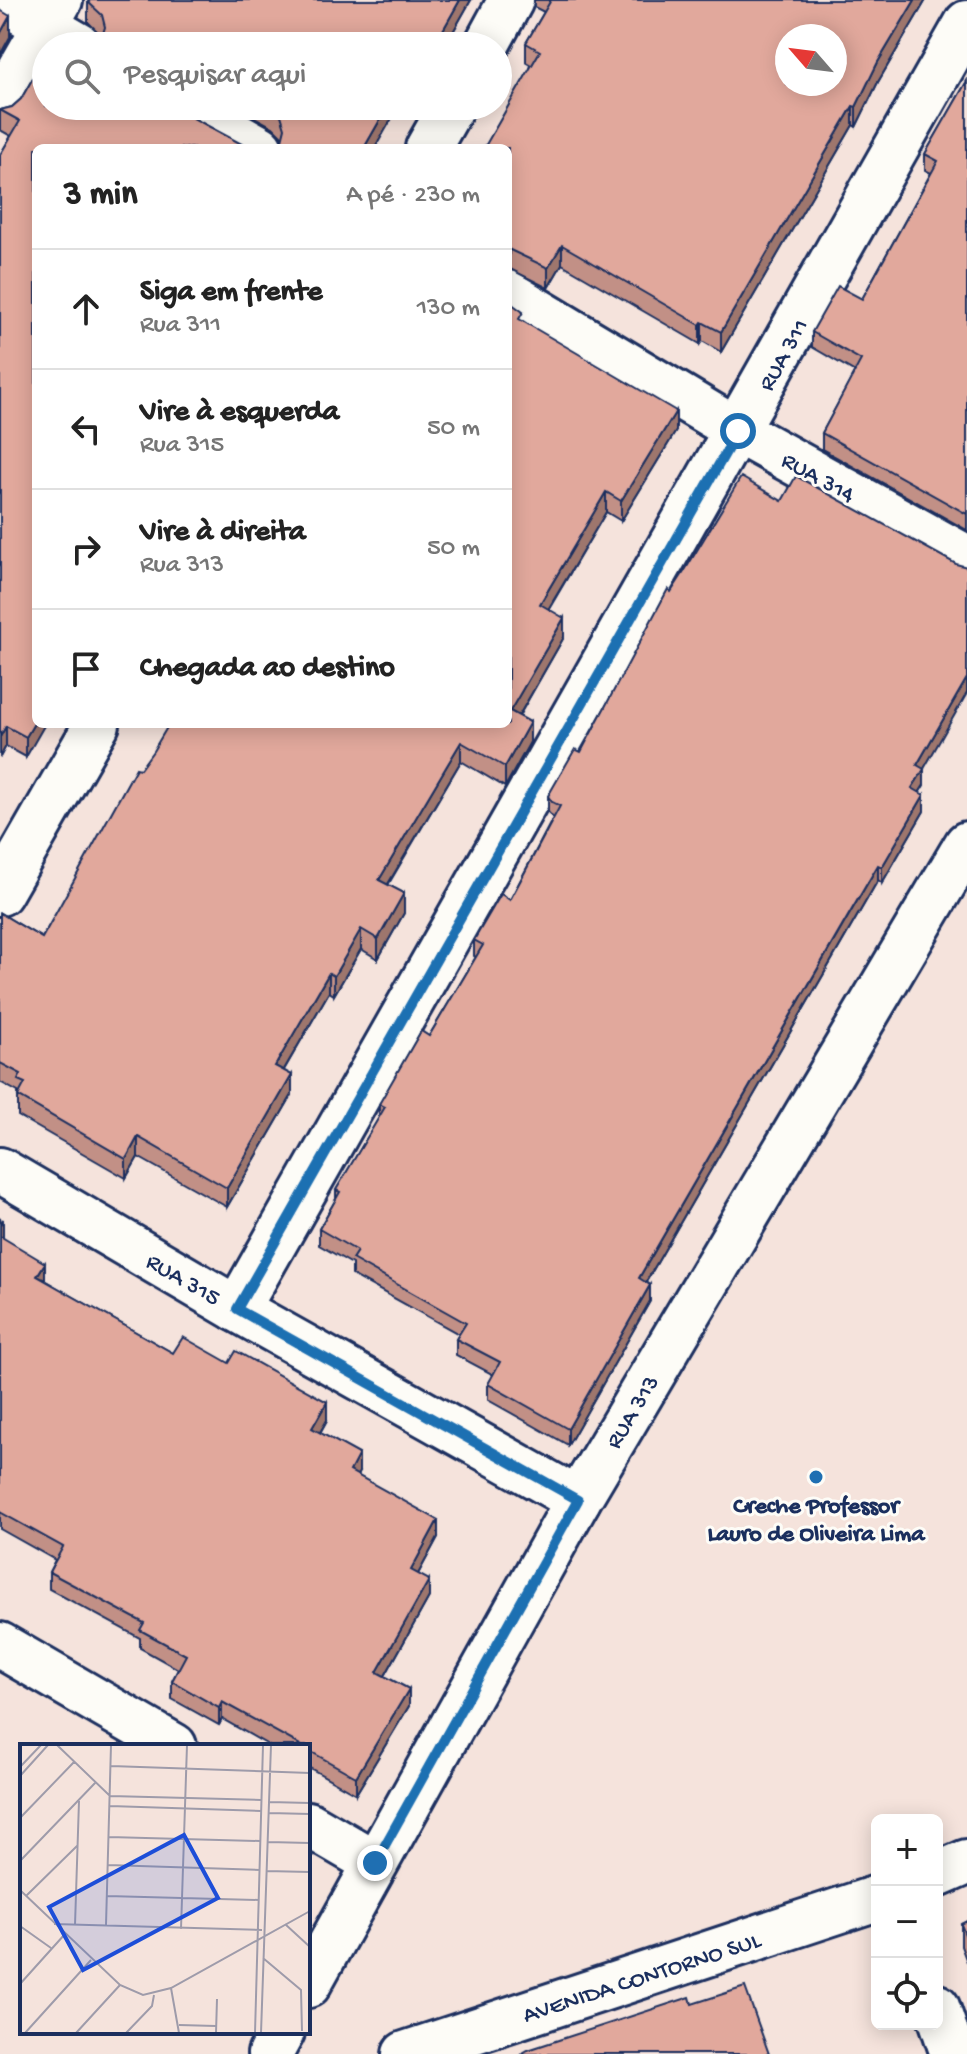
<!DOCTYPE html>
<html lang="pt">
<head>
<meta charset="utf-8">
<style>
  :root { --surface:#fff; --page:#f6f6f6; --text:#222; --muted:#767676; --line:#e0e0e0 }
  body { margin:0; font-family:"Gochi Hand",sans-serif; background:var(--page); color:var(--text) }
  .controls { position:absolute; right:24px; bottom:24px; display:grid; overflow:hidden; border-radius:12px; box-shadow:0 4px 20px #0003 }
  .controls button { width:72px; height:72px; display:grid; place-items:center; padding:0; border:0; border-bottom:2px solid var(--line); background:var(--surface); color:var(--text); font:40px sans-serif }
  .compass { position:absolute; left:775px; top:24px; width:72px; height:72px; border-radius:50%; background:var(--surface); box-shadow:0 4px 20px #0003; rotate:298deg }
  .stop { position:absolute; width:24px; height:24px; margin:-18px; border:6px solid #1f6fb2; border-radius:50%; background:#fff }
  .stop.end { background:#1f6fb2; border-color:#fff; box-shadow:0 2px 8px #0008 }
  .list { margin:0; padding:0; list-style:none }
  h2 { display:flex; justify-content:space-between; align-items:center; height:104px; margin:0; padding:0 32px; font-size:34px }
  h2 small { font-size:26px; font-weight:400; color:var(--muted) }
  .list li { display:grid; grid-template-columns:52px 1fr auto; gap:24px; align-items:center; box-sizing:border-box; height:120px; padding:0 32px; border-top:2px solid var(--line) }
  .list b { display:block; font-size:30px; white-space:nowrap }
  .list p { margin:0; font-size:26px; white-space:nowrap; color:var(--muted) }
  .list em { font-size:26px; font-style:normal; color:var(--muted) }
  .icon { flex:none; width:44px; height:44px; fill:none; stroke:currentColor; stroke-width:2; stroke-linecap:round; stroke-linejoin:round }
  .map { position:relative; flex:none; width:967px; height:2054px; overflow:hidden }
  .search { position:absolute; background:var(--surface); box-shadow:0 4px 20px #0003; left:32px; top:32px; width:480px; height:88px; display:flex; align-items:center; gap:20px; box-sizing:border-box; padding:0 28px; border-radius:44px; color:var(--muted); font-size:30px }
  .panel { position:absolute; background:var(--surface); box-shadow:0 4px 20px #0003; left:32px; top:144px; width:480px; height:584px; border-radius:12px }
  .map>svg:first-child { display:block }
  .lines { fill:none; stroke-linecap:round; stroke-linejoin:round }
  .street-casing { stroke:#1b2f5e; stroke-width:50 }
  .secondary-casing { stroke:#1b2f5e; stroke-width:50 }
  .street { stroke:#fdfcf7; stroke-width:44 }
  .secondary { stroke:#fdfcf7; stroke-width:44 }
  .wall { fill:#c29086; stroke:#1b2f5e; stroke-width:2 }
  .shaded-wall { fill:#9e766d; stroke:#1b2f5e; stroke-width:2 }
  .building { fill:#e1a89c; stroke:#1b2f5e; stroke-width:2; fill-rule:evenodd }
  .route { stroke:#1f6fb2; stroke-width:10 }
  .poi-dot { fill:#1f6fb2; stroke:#fdfcf7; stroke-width:3 }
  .labels { text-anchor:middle; stroke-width:6; stroke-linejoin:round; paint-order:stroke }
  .street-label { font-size:24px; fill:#1b2f5e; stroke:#fdfcf7 }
  .poi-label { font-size:24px; font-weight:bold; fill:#1b2f5e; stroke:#fdfcf7 }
  .inset-road { fill:none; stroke:#9e9baa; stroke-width:2 }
  .view { fill:#1d4ed8; fill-opacity:0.15; stroke:#1d4ed8; stroke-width:4 }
  .inset-edge { fill:none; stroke:#1b2f5e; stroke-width:4 }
</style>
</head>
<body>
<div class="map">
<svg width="967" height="2054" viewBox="0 0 967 2054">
  <rect width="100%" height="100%" fill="#f5e3dc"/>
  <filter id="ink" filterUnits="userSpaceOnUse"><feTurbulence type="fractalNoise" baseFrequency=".0125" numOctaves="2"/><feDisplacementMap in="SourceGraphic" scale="16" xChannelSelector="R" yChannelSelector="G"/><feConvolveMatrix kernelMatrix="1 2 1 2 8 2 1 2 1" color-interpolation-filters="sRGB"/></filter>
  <g filter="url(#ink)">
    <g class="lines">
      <defs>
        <g id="street">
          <path d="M1,0L80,46"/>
          <path d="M486,46L511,0"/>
          <path d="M0,105L60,0"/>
          <path d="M186,106L260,148"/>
          <path d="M428,148L452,106"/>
          <path d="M508,293L738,431L967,558"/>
          <path d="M0,893L97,724"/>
          <path d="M0,1170L237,1309L578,1500"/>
          <path d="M237,1309L967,23"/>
          <path d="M0,1645L174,1746"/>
          <path d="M308,1824L375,1863"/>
          <path d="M308,1985L578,1500L967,844"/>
          <path d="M937,2007L953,2054"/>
          <path d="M270,2054L282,2032"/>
        </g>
        <g id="secondary">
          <path d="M937,1875L967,1862"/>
          <path d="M405,2054L877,1898"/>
        </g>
      </defs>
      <!-- street casing -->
      <use href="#street" class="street-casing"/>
      <!-- secondary casing -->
      <use href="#secondary" class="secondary-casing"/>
      <!-- street -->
      <use href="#street" class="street"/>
      <!-- secondary -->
      <use href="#secondary" class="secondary"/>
    </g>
    <!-- wall -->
    <g class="wall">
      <path d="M90,0H471L445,46H94L101,40L102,36L88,22V2Z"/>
      <path d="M534,0H926L878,82L856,127L853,125L721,352L702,341L700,344L562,264L548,288L508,268V148L531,65L526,62V43L544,12L534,7Z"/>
      <path d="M46,55L26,757L6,746L0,757V155L11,136L0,130V110L12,107L21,99Z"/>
      <path d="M967,81V530L822,449V433L855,372L812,347V332L862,299L931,173L925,170V154Z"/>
      <path d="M234,106H399L282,140L281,135L273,127Z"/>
      <path d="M523,321L676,431L621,521L606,512L549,609L564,637L519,716L530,742L505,787L461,761L388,885L404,913L378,959L361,949L334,995L329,992L284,1070L292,1095L227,1207L138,1157L126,1178L18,1116V1092L0,1082V913L42,938L140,769Z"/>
      <path d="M581,752L924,769V785L919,793L924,811L882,883L878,880L851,927L646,1282L650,1301L568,1445L488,1400V1384L494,1375L456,1355V1339L459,1334L352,1275V1264L319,1245V1229L336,1199V1190L379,1118V1104L429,1036L476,957L474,956V940L510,900L553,818L548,812V796Z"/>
      <path d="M0,1217L3,1238L44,1280L173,1353L327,1420L320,1433L359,1472L357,1475L438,1537L418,1574L429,1597L385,1676L409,1706L356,1794L308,1767V1746H270L222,1719L219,1725L172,1699V1681L178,1669L140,1648V1638L49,1589V1572L55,1560L0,1529Z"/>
      <path d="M967,1921V1962L961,1946V1924Z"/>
    </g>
    <!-- shaded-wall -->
    <g class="shaded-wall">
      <path d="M460,0H471L445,46H434Z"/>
      <path d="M915,0H926L878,82L856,127V107L878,62Z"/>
      <path d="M10,16V37L0,55V34Z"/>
      <path d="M388,106H399L375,148H364Z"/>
      <path d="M853,106V125L721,352V332Z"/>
      <path d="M562,245V264L548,288V268Z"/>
      <rect x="508" y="249" width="1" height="19"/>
      <path d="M702,322V341L700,344V325Z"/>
      <path d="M676,411V431L621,521V501Z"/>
      <path d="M606,492V512L540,623V604Z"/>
      <path d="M564,618V637L510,731V711Z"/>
      <path d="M967,678V693L917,781V765Z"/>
      <path d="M36,720V724H45L26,757V737Z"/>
      <path d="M530,722V742L505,787V767Z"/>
      <path d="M6,726V746L0,757V737Z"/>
      <path d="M461,742V761L379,899V880Z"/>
      <path d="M924,769V785L912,804V788Z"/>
      <path d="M924,795V811L882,883V867Z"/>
      <path d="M878,865V880L639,1294V1278Z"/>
      <path d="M404,893V913L378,959V939Z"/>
      <path d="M361,929V949L334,995V976Z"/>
      <path d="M329,973V992L275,1085V1066Z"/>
      <path d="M292,1075V1095L227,1207V1188Z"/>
      <path d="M138,1137V1157L126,1178V1159Z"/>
      <path d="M3,1219V1237L0,1242V1225Z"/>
      <path d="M45,1263V1280L37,1276Z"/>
      <path d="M650,1285V1301L568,1445V1429Z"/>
      <path d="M327,1402V1420L312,1446V1428Z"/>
      <path d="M359,1454V1472L350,1489V1471Z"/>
      <path d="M438,1520V1537L411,1587V1570Z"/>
      <path d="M429,1580V1597L377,1690V1672Z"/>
      <path d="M409,1689V1706L356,1794V1777Z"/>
      <path d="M222,1702V1719L219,1725V1708Z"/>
    </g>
    <!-- building -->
    <g class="building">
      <path d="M90,0H460L434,46H426L423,44L422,46H94L101,40L105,27L102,15L88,2Z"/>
      <path d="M551,0H915L878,62L856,107L853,106L721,332L702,322L700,325L562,245L548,268L508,249V148H484L540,51L526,43ZM787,36H835V84H787Z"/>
      <path d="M0,10L10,16L0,34Z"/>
      <path d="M53,42L64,46H51Z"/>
      <path d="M46,55V106H171L249,148H36V720L26,737L6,726L0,737V155L20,121L0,110L12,107L21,99Z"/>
      <path d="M967,81V514L822,433L861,360L812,332L838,286L862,299L938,161L925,154Z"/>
      <path d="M271,106H388L364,148H275L282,140L285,128L281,115Z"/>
      <path d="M508,301L523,312L519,319L676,411L621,501L606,492L540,604L564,618L510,711L530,722L505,767L461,742L379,880L404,893L378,939L361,929L334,976L329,973L275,1066L292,1075L227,1188L138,1137L126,1159L18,1096L25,1083L18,1080L21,1074L0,1063V913L42,938L136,768L140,769L153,751L169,724H508Z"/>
      <path d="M796,476L956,564L967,567V678L917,765L924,769L912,788L924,795L882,867L878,865L851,911L639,1278L650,1285L568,1429L488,1384L500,1362L456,1339L466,1323L352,1259L357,1251L319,1229L340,1192L336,1190L385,1107L379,1104L421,1031L429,1036L483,945L474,940L501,894L510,900L560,806L552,802L548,796L575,749L581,752L668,589L671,592L684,572L741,477L782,501Z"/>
      <path d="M0,1236L45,1263L37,1276L173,1353L183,1337L229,1363L236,1351L327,1402L312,1428L359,1454L350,1471L438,1520L411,1570L429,1580L377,1672L409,1689L356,1777L308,1750V1746H302L222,1702L219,1708L172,1681L186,1655L140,1630L144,1623L49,1572L63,1547L0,1512Z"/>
      <path d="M967,1921V1940L961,1924Z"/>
      <path d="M745,1987L769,2054H521L528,2050L690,1997L692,2004Z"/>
    </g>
  </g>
  <g class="lines" filter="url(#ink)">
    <!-- route -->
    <path class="route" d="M375,1863L578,1500L237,1309L738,431"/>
  </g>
  <!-- markers -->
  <circle class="poi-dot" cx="816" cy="1477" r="8"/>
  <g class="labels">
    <!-- street labels -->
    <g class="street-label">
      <text transform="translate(782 354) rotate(-61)" y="8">RUA 311</text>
      <text transform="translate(819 476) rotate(29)" y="8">RUA 314</text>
      <text transform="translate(184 1278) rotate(30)" y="8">RUA 315</text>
      <text transform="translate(631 1411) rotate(-59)" y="8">RUA 313</text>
      <text transform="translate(641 1976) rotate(-18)" y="8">AVENIDA CONTORNO SUL</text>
    </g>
    <!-- poi labels -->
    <g class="poi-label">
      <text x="816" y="1512">Creche Professor<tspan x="816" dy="28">Lauro de Oliveira Lima</tspan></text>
    </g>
  </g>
  <!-- overview -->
  <g transform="translate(20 1744)">
    <rect width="290" height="290" fill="#f5e3dc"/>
    <path class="inset-road" d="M37,1L90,52L241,56M91,22L290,29M0,23L21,1M0,32L28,1M249,58L290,59M90,62L241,67M249,69L290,70M0,74L55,17M89,93L240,97M248,98L290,99M0,117L76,38M88,121L240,126M246,127L290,128M0,146L100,241L123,251L151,244L290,167M6,152L58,101M87,152L239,156M34,180L242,186M265,180L290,203M55,181L59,57M86,181L91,1M0,182L31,204M161,185L167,1M243,214L281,246L282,287M0,240L45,190M151,244L159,289M159,281L196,282M5,289L71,216M56,289L100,241M106,289L132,262L134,251M196,289L197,255M235,289L243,1M241,289L251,1"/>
    <path class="view" d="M164,91L198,154L63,226L29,163Z"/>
    <rect width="290" height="290" class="inset-edge"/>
  </g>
</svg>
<div class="controls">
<button>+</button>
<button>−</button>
<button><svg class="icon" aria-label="locate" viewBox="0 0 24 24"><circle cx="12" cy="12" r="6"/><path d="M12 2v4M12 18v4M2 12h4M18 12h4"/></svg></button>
</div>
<svg class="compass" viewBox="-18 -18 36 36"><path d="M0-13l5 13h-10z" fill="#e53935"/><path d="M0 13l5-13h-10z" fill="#767676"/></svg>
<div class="stop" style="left:738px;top:431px"></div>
<div class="stop end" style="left:375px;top:1863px"></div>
<div class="search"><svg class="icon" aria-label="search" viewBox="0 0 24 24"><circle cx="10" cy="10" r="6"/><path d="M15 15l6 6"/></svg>Pesquisar aqui</div>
<section class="panel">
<h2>3 min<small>A pé · 230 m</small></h2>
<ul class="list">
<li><svg class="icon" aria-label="ahead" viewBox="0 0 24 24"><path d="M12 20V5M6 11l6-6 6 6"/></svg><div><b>Siga em frente</b><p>Rua 311</p></div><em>130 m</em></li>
<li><svg class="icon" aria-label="left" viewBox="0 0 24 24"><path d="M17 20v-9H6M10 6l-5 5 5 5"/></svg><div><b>Vire à esquerda</b><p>Rua 315</p></div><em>50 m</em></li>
<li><svg class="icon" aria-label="right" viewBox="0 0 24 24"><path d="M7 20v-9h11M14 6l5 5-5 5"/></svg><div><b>Vire à direita</b><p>Rua 313</p></div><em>50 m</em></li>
<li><svg class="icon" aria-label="arrive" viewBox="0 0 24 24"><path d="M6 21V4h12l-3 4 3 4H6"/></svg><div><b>Chegada ao destino</b></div></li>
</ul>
</section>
</div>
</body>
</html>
